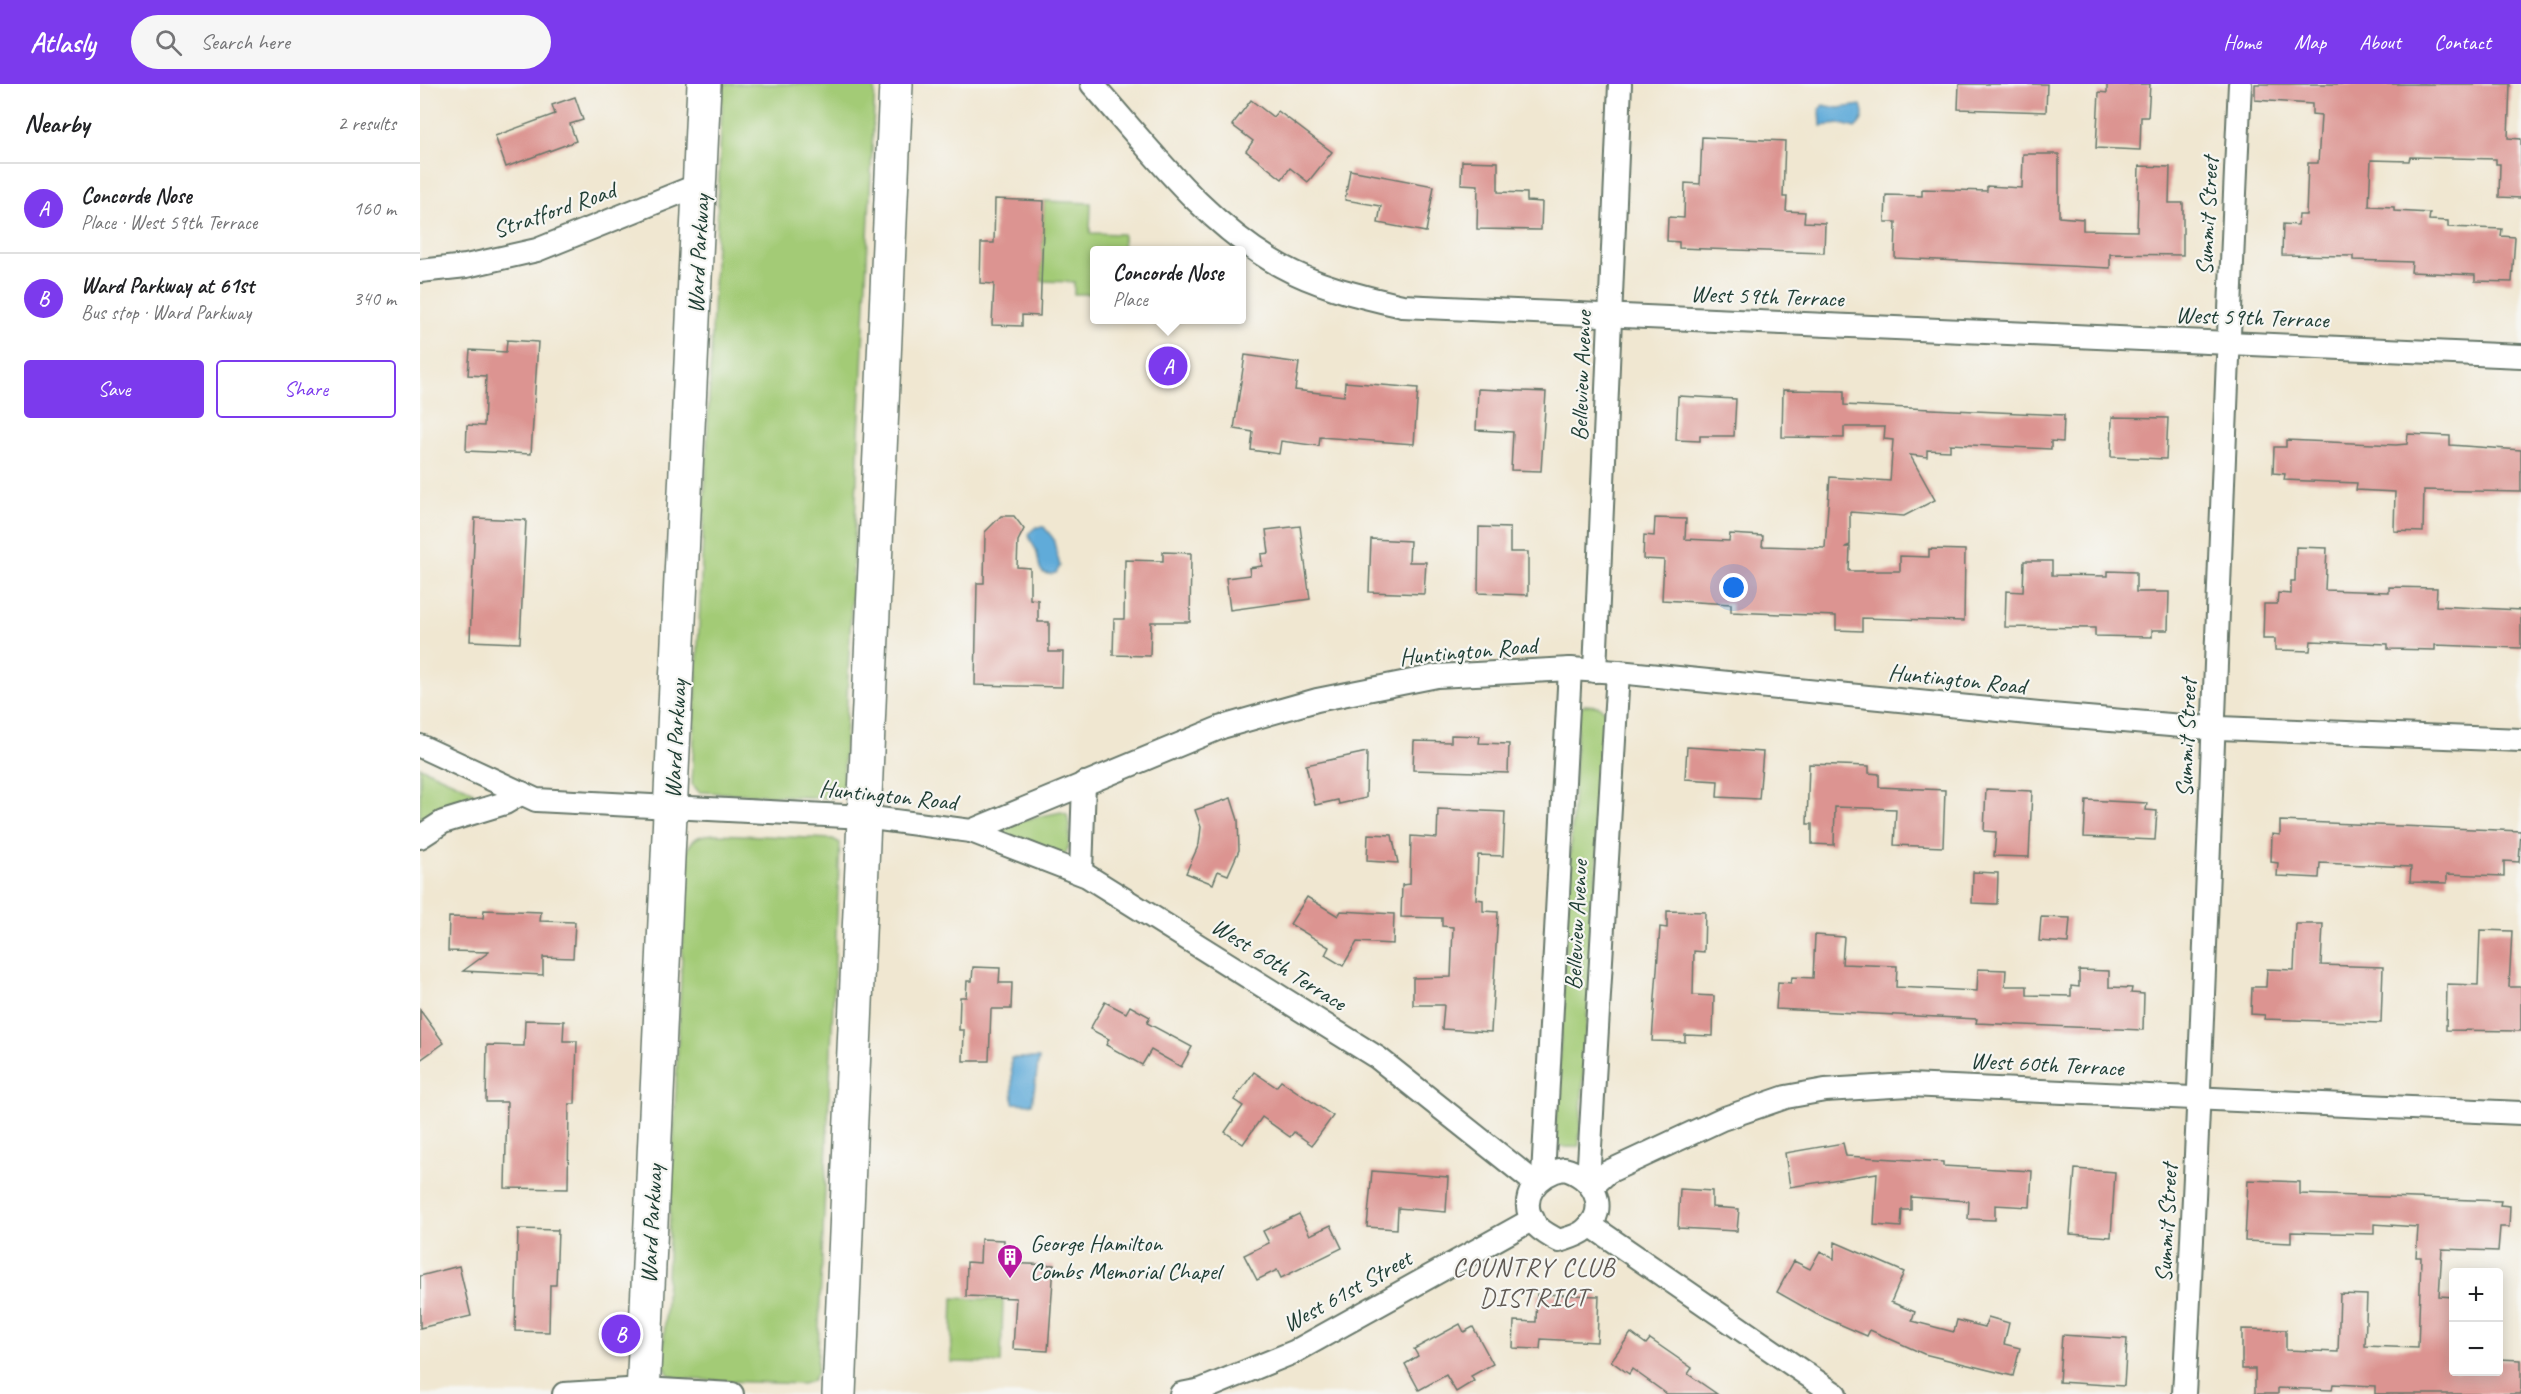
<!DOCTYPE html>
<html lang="en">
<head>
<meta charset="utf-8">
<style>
  :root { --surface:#fff; --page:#f6f6f6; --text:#202124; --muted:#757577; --line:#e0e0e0; --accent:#7c3aed }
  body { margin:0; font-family:Caveat,sans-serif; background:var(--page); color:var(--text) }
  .controls { position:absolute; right:18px; bottom:18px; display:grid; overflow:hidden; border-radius:6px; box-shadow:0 3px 15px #0003 }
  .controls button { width:54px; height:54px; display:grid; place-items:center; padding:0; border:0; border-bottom:2px solid var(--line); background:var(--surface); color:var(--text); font:30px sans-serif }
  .you { position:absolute; left:1314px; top:504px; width:21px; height:21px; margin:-15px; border:4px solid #fff; border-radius:50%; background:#1a73e8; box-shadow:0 0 0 9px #1a73e833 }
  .badge { display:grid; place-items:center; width:39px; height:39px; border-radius:50%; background:var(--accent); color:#fff; font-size:20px; font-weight:700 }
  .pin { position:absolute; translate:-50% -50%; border:3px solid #fff; box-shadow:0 2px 6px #0006 }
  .popup { position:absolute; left:670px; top:162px; width:156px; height:78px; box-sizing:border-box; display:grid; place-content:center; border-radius:6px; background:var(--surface); filter:drop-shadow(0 2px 4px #0005); font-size:20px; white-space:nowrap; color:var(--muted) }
  .popup b { font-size:22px; color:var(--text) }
  .popup::after { content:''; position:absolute; left:50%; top:100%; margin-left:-12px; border:12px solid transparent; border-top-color:var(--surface) }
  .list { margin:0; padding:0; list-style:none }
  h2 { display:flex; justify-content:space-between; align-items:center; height:78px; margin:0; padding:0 24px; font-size:26px }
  h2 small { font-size:20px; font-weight:400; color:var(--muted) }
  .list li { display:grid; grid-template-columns:39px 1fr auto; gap:18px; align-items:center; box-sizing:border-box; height:90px; padding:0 24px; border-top:2px solid var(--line) }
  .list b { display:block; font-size:22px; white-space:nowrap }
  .list p { margin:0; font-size:20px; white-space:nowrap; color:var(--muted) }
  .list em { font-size:20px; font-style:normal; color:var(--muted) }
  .actions { display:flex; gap:12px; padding:18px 24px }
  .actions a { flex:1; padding:14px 0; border:2px solid var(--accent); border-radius:6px; text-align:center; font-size:21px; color:var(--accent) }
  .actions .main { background:var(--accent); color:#fff }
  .icon { flex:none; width:33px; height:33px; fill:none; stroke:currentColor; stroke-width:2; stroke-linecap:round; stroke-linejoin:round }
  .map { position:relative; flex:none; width:2101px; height:1310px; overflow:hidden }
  header { display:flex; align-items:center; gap:36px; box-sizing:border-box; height:84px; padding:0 30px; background:var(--accent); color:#fff }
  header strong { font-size:28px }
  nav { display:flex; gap:33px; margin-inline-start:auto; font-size:21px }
  .search { width:420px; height:54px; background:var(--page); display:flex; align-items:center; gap:15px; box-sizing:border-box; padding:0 21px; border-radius:33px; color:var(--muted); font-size:22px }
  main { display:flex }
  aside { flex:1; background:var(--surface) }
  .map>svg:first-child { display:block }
  .green { fill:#a3cb76; stroke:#618455; stroke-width:1.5 }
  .water { fill:#61abd9; stroke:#407486; stroke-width:1.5 }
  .building { fill:#dc9491 }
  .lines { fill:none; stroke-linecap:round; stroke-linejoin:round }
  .street-casing { stroke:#68786b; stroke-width:26 }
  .primary-casing { stroke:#68786b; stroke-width:36 }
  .street { stroke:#fff; stroke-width:22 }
  .primary { stroke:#fff; stroke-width:33 }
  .labels { text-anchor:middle; stroke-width:4.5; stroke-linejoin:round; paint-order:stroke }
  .street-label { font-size:24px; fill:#1f3d34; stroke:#f6f6f2 }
  .poi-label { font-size:24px; fill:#1f3d34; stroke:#f6f6f2; text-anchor:start }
  .neighbourhood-label { font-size:26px; letter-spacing:1.5px; fill:#615b55; stroke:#f6f6f2 }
</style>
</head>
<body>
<header>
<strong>Atlasly</strong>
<div class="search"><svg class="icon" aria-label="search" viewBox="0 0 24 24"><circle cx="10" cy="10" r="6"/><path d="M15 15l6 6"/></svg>Search here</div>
<nav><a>Home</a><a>Map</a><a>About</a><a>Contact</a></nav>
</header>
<main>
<aside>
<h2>Nearby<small>2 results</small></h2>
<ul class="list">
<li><span class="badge">A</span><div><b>Concorde Nose</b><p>Place · West 59th Terrace</p></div><em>160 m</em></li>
<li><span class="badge">B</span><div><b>Ward Parkway at 61st</b><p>Bus stop · Ward Parkway</p></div><em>340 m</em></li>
</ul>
<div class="actions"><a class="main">Save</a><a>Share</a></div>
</aside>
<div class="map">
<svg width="2101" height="1310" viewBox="0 0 2101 1310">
  <rect width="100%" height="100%" fill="#f6f6f2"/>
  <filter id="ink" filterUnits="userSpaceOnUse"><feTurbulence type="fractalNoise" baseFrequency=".0167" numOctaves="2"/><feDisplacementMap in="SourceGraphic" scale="12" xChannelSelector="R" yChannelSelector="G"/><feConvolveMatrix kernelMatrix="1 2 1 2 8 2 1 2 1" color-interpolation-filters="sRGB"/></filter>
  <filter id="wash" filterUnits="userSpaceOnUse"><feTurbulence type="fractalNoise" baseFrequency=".008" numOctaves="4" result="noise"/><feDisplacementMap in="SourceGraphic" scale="24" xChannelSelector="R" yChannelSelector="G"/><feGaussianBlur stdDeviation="1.35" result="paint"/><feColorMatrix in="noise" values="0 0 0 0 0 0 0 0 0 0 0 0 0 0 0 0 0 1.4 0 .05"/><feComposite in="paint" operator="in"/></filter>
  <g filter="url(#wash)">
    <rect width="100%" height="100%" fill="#f0e7d1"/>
    <!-- green -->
    <g class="green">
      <path d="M303,0H455L423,701L417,711L407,714L279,708L272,700Z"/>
      <path d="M624,117L671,119L670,149L703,150V166H674V210H654V198L621,197Z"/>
      <path d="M1164,621L1178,622L1184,626L1186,636L1159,1062C1151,1064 1142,1064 1135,1059L1158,625Z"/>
      <path d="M0,683L47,704L54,709V714L47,719L0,736Z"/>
      <path d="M641,728L647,730C650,743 651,760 645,771H638L584,751L580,746L583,740Z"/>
      <path d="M296,750L413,755L420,759L397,1288L392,1297L382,1300L259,1295L248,1290L243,1278L267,767C273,752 281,751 296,750Z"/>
      <path d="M533,1214L583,1216L581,1279L531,1278Z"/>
    </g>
    <!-- water -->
    <g class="water">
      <path d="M1403,21L1418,24L1441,21C1445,32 1443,37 1435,44L1421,40L1401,42L1400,25Z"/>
      <path d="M616,443H624L633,454L640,482L636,489C615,494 621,479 616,466C613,459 609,457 609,449Z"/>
      <path d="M591,974H619L612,1020L593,1019Z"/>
    </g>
    <g id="blocks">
      <!-- building -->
      <g class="building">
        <path d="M1539,0H1627L1626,28L1538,25Z"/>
        <path d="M1687,0H1730L1728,33H1721L1720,66L1676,64L1679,8L1687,9Z"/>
        <path d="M1835,0H2090L2088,54L2101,55V114L2079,113L2080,80H2076V75L1990,73L1989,77L1951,76L1949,122L1974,123V127L2010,129L2009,136L2028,137V143L2082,145L2081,152L2095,153L2092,198L2055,197V191L1991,188L1992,178L1933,176V172L1862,171L1863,140L1878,141L1879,131H1886L1888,79H1898L1901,31L1892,30V20L1835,16Z"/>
        <path d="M155,13L163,36L150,40L156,57L86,83L75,52L135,30L132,21Z"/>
        <path d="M831,16L853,33L858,27L912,68L888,98L870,84L862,95L826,67L833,57L812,41Z"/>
        <path d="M1282,53L1365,57L1363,113H1367L1366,127L1385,128L1384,138L1405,139L1404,169L1259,164V158L1247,157L1248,133L1264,134L1265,99L1280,100Z"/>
        <path d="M1603,70H1639V133L1663,135V146L1717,147L1719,82L1750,83L1749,119H1763V171L1690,170V184L1475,174L1476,138H1465L1466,111L1502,112V105L1567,107V102L1602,104Z"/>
        <path d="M1042,77L1078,78V108L1107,109V117L1122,118L1121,146L1057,145L1058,101L1041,100Z"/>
        <path d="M930,86L1014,102L1006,148L958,139L961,122L925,116Z"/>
        <path d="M575,115L624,117L620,232L602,231V242L572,241L574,200L560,199L561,159H574Z"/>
        <path d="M87,256L118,258L111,370L46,367L47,341L64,342L66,292L48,291L50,266L86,268Z"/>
        <path d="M825,271L879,279L875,306L924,312L925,298L998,304L994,360L900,353L899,362L861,357L859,370L831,366L833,348L814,345Z"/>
        <path d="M1058,305L1126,308L1121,387L1091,386L1093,348L1056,346Z"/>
        <path d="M1363,306L1424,307V321L1644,331L1643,358L1631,357V365L1530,360V367L1507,366V373L1490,371L1515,416L1484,432L1430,428V461L1425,463H1430L1429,487H1480V472L1509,473V465L1545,466L1544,537L1442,534V547L1416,546V532L1311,528V520L1242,516L1244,476L1223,475L1224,451L1234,452L1235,434L1266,435L1265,455L1309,457L1310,450L1343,452L1342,462L1405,464L1410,393L1470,397L1473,356L1464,355L1465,343H1424V354L1362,353Z"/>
        <path d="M1258,312L1316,315L1314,352H1280V357L1256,356Z"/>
        <path d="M1692,333L1748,334L1746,375L1691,373Z"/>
        <path d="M1988,350L2030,352V361L2101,366V408L2004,406L2003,448L1974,447L1975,408L1936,406L1937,399L1864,396L1865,390L1853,389L1854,363H1866V356L1976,361L1987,360Z"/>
        <path d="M581,432H594L604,445L598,457L597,483L610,484V515L618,516V538H629V568H643L642,603L555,601L557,499H564L565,448Z"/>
        <path d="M55,434L106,436L100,559L50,557Z"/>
        <path d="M880,442L890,515L810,526L806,494L830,491L829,484L842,482L841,470L849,469L846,446Z"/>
        <path d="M1059,443L1090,444V468H1108V511L1058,509Z"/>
        <path d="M951,455L990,457L989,478H1006L1004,510L949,508Z"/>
        <path d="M1876,463L1907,464L1905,506L1969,508V503L2017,504L2016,522L2101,526V564L2015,561V566L1968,565V560L1891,557L1890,567L1855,566V555H1843L1844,520H1857L1858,509L1871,510V497H1875Z"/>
        <path d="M743,468L771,469L770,538H731L730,572L693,571L694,535H704L705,476L743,477Z"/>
        <path d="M1604,477H1632V491L1688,492V487L1716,488V508H1749L1748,546H1732V553L1675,552V544L1585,543L1586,507L1603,508Z"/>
        <path d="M1031,651L1060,652L1059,659L1089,660L1088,689L993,686L994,657L1031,658Z"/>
        <path d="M1267,663L1343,668L1339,715L1297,713L1298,697L1265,695Z"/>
        <path d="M947,668L946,714L919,720L918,716L895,721L886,681Z"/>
        <path d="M1389,680L1449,682V689L1459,690V703L1525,706L1523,763L1474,761L1476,725L1415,723L1414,761L1392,760V740H1387Z"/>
        <path d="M1566,705L1612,707L1609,773L1574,772L1576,748L1564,747Z"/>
        <path d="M811,714L818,736L819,766L808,791L798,787L793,800L766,789L779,760L781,743L775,726Z"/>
        <path d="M1666,716L1727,719L1726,726L1737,727L1735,756L1664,753Z"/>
        <path d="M1018,725L1085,728L1083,772L1058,771L1056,815L1063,816V827L1078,828L1071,948L1022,945L1024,921H993V894L1031,893L1033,843L1022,842V834L981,833L982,801L990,800L991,752L1017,754Z"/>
        <path d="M1860,737L2101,747L2099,778L2084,777V792L2027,790V799L1990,798L1991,783L1900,779L1899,794L1857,792L1858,779L1851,778L1852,750L1860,751Z"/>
        <path d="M948,750L972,751L978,779L947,777Z"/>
        <path d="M1553,788L1578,789L1577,820L1552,819Z"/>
        <path d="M887,813L918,832L921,827L974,830L973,860L937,858L923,882L905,871L909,863L870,840Z"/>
        <path d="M64,826L121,828L120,837L155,838L153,874L123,873V891L43,887L69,868L28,867L29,833L63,834Z"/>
        <path d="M1247,827L1285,828L1284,868L1274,867L1273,911L1294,912L1293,952L1265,951V958L1232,957L1240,843L1247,844Z"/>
        <path d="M1621,833L1650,834L1648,859L1619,857Z"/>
        <path d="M1876,840H1903L1901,881L1963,883L1961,939L1844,935L1845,931L1831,930L1832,903H1846L1847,885L1874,886Z"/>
        <path d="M2060,846L2092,847L2089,903H2101V947L2026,946L2027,900L2058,901Z"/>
        <path d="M1395,851L1424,853L1422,880L1477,882L1476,903L1557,907L1558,885L1586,886L1585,902H1607V911L1651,912V902L1659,903V886L1689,887V903L1712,904L1711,909L1724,910L1723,946L1556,939L1557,935L1356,925L1358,898L1371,899L1372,893L1393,894Z"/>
        <path d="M553,883L580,884L579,899H592L591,925H571L569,977H543L544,946H539L540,913H546L547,897H552Z"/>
        <path d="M685,918L706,929L710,922L730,933L727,939L772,963L761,983L731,966L722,981L686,961L689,955L670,945Z"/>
        <path d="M0,926L24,959L0,976Z"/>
        <path d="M105,936L144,937L143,957H157L155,1020H149L148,1105L85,1104L87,1018H66L67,961L104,962Z"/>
        <path d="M834,988L856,1003L861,997L913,1032L892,1061L874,1048L870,1053L842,1033L823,1060L805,1048L823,1022L814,1016Z"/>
        <path d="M1423,1059L1426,1072L1523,1078V1082L1612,1087L1610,1123L1575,1121V1136L1548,1135L1549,1117L1491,1113V1126H1482L1481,1143L1454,1141L1457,1089L1370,1103L1365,1069Z"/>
        <path d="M1655,1085L1695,1088L1691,1153L1650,1150Z"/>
        <path d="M952,1087L1028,1093L1026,1128L978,1124L977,1145L947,1143Z"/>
        <path d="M1828,1096L1880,1098V1110L2081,1117L2080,1121L2090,1122L2089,1143H2080L2078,1167L2022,1165L2019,1212L2034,1213V1287H2079V1275L2101,1276V1310H1955V1302L1913,1300L1912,1306L1858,1304V1310H1835V1285H1822V1245L1866,1246V1266L1918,1268L1920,1210L1947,1211L1945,1262L1998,1264L2001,1173H1996L1998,1143L1954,1140V1150L1871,1148V1159L1825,1157Z"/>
        <path d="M1260,1105L1292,1107V1123L1319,1125L1317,1147L1258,1144Z"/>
        <path d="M879,1130L890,1151L911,1141L922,1164L861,1194L857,1186L837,1196L824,1171L849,1159L843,1147Z"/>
        <path d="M98,1145L138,1146L136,1201H130L129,1248L95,1247Z"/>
        <path d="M561,1155L584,1156L583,1179L634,1181L628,1267L593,1265L596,1214L546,1212L547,1178L560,1179Z"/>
        <path d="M1415,1158L1484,1188L1471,1218L1495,1228L1492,1237L1534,1248L1537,1236L1565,1243L1568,1233L1589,1239L1584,1260L1600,1264L1593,1292L1504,1270L1450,1246L1447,1252L1396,1230L1357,1208L1374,1177L1390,1185L1400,1167L1414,1175Z"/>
        <path d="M39,1182L51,1232L0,1244V1192Z"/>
        <path d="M1117,1210L1179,1212L1177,1258L1121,1255L1120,1265L1093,1264L1094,1237L1116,1238Z"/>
        <path d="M1040,1240L1044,1248L1053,1243L1073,1280L1051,1292L1054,1297L1036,1308L1026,1291L999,1306L985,1280L998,1272L994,1265Z"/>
        <path d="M1211,1249L1226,1260L1230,1255L1272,1284L1268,1290L1297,1310H1247L1212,1285L1209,1290L1191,1277Z"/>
        <path d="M1642,1251L1707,1255L1704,1302L1639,1298Z"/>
      </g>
    </g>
  </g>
  <g filter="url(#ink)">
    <use href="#blocks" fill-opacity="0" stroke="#68786b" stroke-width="1.5"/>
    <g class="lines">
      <defs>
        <g id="street">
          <path d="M672,0C730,65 784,139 861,182C899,203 941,212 982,222L2101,272"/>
          <path d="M0,187L46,182L117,166L281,100"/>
          <path d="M1175,587L1200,0"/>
          <path d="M0,662L116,716L444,733L551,747L802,643L897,616L1017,592L1150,585L1198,588L1619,630L1774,643L2101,656"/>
          <path d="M551,747L667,792L958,974L1115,1099"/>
          <path d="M0,753L23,738L85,719L102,709"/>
          <path d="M661,788L664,699"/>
          <path d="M1144,1085C1171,1091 1192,1124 1165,1146C1158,1152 1148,1154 1139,1157C1131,1152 1121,1148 1115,1140C1096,1115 1118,1089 1144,1085Z"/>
          <path d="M1123,1092L1150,585"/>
          <path d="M1168,1097L1198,588"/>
          <path d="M1173,1102L1188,1088L1302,1035L1366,1013L1405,1006L1489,1001L2101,1029"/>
          <path d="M1170,1141L1415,1310"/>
          <path d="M144,1310L223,1305L312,1310"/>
          <path d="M761,1310L781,1306L874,1268L1113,1135"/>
          <path d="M1764,1310C1788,874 1799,437 1820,0"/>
        </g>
        <g id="primary">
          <path d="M223,1310L284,0"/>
          <path d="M419,1310L476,0"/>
        </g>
      </defs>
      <!-- street casing -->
      <use href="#street" class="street-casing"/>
      <!-- primary casing -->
      <use href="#primary" class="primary-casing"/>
      <!-- street -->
      <use href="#street" class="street"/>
      <!-- primary -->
      <use href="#primary" class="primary"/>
    </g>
  </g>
  <!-- icons -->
  <defs>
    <symbol id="building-pin" viewBox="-11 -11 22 30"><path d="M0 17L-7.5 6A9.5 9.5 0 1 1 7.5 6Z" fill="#b5179e" stroke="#f6f6f2"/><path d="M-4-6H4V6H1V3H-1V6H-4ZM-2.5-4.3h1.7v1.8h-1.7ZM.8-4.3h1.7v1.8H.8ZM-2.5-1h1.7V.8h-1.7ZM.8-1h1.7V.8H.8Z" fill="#fff"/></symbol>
  </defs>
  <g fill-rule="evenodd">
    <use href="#building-pin" x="575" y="1158" width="30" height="40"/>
  </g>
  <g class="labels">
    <!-- street labels -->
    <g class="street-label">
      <text transform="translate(134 126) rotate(-19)" y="8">Stratford Road</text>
      <text transform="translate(1787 132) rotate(-87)" y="8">Summit Street</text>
      <text transform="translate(278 170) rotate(-87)" y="8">Ward Parkway</text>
      <text transform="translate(1347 212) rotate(2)" y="8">West 59th Terrace</text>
      <text transform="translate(1832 233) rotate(2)" y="8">West 59th Terrace</text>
      <text transform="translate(1161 292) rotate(-88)" y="8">Belleview Avenue</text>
      <text transform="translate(1048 567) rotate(-5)" y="8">Huntington Road</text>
      <text transform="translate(1537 595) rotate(6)" y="8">Huntington Road</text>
      <text transform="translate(1766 654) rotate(-88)" y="8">Summit Street</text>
      <text transform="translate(255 655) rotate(-87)" y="8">Ward Parkway</text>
      <text transform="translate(468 711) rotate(6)" y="8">Huntington Road</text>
      <text transform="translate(1156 841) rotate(-87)" y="8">Belleview Avenue</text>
      <text transform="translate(859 880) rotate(32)" y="8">West 60th Terrace</text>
      <text transform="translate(1627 980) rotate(3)" y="8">West 60th Terrace</text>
      <text transform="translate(1746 1139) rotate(-87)" y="8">Summit Street</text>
      <text transform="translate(231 1140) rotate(-87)" y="8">Ward Parkway</text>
      <text transform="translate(927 1207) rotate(-29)" y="8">West 61st Street</text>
    </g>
    <!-- poi labels -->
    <g class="poi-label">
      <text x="610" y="1167">George Hamilton<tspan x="610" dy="28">Combs Memorial Chapel</tspan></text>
    </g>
    <!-- neighbourhood labels -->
    <g class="neighbourhood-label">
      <text x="1114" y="1192">COUNTRY CLUB<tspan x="1114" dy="30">DISTRICT</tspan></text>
    </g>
  </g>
</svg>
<div class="controls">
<button>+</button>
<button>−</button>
</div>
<div class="you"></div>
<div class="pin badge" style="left:748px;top:282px">A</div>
<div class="popup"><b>Concorde Nose</b>Place</div>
<div class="pin badge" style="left:201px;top:1250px">B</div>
</div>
</main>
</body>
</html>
